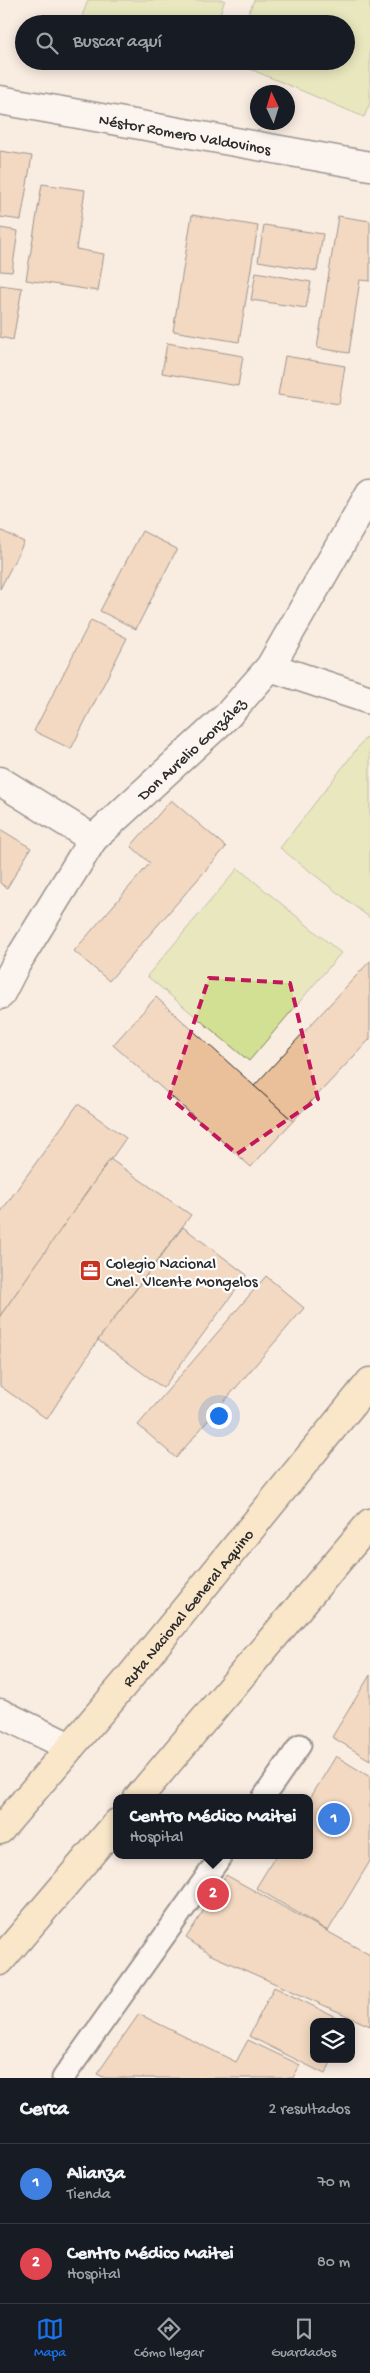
<!DOCTYPE html>
<html lang="es">
<head>
<meta charset="utf-8">
<style>
  :root { --surface:#171b24; --page:#242831; --text:#f1f3f6; --muted:#9ea1a6; --line:#363941; --accent:#1a73e8 }
  body { margin:0; font-family:"Gochi Hand",sans-serif; background:var(--page); color:var(--text) }
  .controls { position:absolute; right:15px; bottom:15px; display:grid; overflow:hidden; border-radius:10px; box-shadow:0 2px 12px #0003 }
  .controls button { width:45px; height:45px; display:grid; place-items:center; padding:0; border:0; border-bottom:1px solid var(--line); background:var(--surface); color:var(--text); font:25px sans-serif }
  .compass { position:absolute; left:250px; top:85px; width:45px; height:45px; border-radius:50%; background:var(--surface); box-shadow:0 2px 12px #0003; rotate:356deg }
  .you { position:absolute; left:218px; top:1415px; width:18px; height:18px; margin:-12px; border:4px solid #fff; border-radius:50%; background:#1a73e8; box-shadow:0 0 0 8px #1a73e833 }
  .badge { display:grid; place-items:center; width:32px; height:32px; border-radius:50%; background:var(--accent); color:#fff; font-size:16px; font-weight:700 }
  .pin { position:absolute; translate:-50% -50%; border:2px solid #fff; box-shadow:0 1px 5px #0006 }
  .popup { position:absolute; left:113px; top:1794px; width:200px; height:65px; box-sizing:border-box; display:grid; place-content:center; border-radius:10px; background:var(--surface); filter:drop-shadow(0 1px 4px #0005); font-size:16px; white-space:nowrap; color:var(--muted) }
  .popup b { font-size:19px; color:var(--text) }
  .popup::after { content:''; position:absolute; left:50%; top:100%; margin-left:-10px; border:10px solid transparent; border-top-color:var(--surface) }
  .list { margin:0; padding:0; list-style:none }
  h2 { display:flex; justify-content:space-between; align-items:center; height:65px; margin:0; padding:0 20px; font-size:21px }
  h2 small { font-size:16px; font-weight:400; color:var(--muted) }
  .list li { display:grid; grid-template-columns:32px 1fr auto; gap:15px; align-items:center; box-sizing:border-box; height:80px; padding:0 20px; border-top:1px solid var(--line) }
  .list b { display:block; font-size:19px; white-space:nowrap }
  .list p { margin:0; font-size:16px; white-space:nowrap; color:var(--muted) }
  .list em { font-size:16px; font-style:normal; color:var(--muted) }
  .icon { flex:none; width:28px; height:28px; fill:none; stroke:currentColor; stroke-width:2; stroke-linecap:round; stroke-linejoin:round }
  .map { position:relative; flex:none; width:370px; height:2078px; overflow:hidden }
  .search { position:absolute; background:var(--surface); box-shadow:0 2px 12px #0003; left:15px; right:15px; top:15px; height:55px; display:flex; align-items:center; gap:12px; box-sizing:border-box; padding:0 18px; border-radius:28px; color:var(--muted); font-size:19px }
  .sheet { height:225px; background:var(--surface) }
  nav { display:flex; justify-content:space-around; align-items:center; box-sizing:border-box; height:70px; border-top:1px solid var(--line); background:var(--surface); font-size:14px; color:var(--muted) }
  nav a { display:grid; justify-items:center; gap:2px }
  nav .on { color:var(--accent) }
  .map>svg:first-child { display:block }
  .green { fill:#d2e093; stroke:#7e865f }
  .building { fill:#eac09a; stroke:#2b2b2b }
  .lines { fill:none; stroke-linecap:round; stroke-linejoin:round }
  .lane-casing { stroke:#2b2b2b; stroke-width:25 }
  .street-casing { stroke:#2b2b2b; stroke-width:31 }
  .highway-casing { stroke:#2b2b2b; stroke-width:31 }
  .lane { stroke:#fff; stroke-width:21 }
  .street { stroke:#fff; stroke-width:28 }
  .highway { stroke:#faddab; stroke-width:28 }
  .marked { fill:none; stroke:#c2185b; stroke-width:4; stroke-dasharray:10 6; stroke-linejoin:round }
  .labels { text-anchor:middle; stroke-width:4.5; stroke-linejoin:round; paint-order:stroke }
  .street-label { font-size:16px; fill:#2b2b2b; stroke:#fff }
  .poi-label { font-size:16px; fill:#2b2b2b; stroke:#fff; text-anchor:start }
</style>
</head>
<body>
<div class="map">
<svg width="370" height="2078" viewBox="0 0 370 2078">
  <rect width="100%" height="100%" fill="#f9ece1"/>
  <filter id="ink" filterUnits="userSpaceOnUse"><feTurbulence type="fractalNoise" baseFrequency=".02" numOctaves="2"/><feDisplacementMap in="SourceGraphic" scale="10" xChannelSelector="R" yChannelSelector="G"/><feConvolveMatrix kernelMatrix="1 2 1 2 8 2 1 2 1" color-interpolation-filters="sRGB"/></filter>
  <g filter="url(#ink)">
    <!-- green -->
    <g class="green">
      <path d="M88,0H225L216,24H103L82,16Z"/>
      <path d="M254,0H370V103L364,117L231,61H346V24H244Z"/>
      <path d="M366,737L370,740V918L280,848Z"/>
      <path d="M238,868L341,953L249,1061L147,976Z"/>
    </g>
    <!-- building -->
    <g class="building">
      <path d="M0,151L32,156L21,220L0,217Z"/>
      <path d="M42,184L85,190L76,249L104,254L98,291L26,280Z"/>
      <path d="M192,215L258,226L239,342L173,331Z"/>
      <path d="M338,216L370,221V281L360,280L349,353L317,348Z"/>
      <path d="M264,225L323,234L317,271L258,261Z"/>
      <path d="M0,228L18,231L12,272L0,271Z"/>
      <path d="M256,272L311,282L306,308L251,300Z"/>
      <path d="M0,285L22,288L13,340L0,337Z"/>
      <path d="M167,343L243,356L238,386L162,373Z"/>
      <path d="M285,356L345,366L339,404L278,395Z"/>
      <path d="M0,530L24,542L0,589Z"/>
      <path d="M142,531L177,549L136,629L100,611Z"/>
      <path d="M91,620L127,638L71,749L34,731Z"/>
      <path d="M171,800L226,847L109,981L74,951L150,863L131,846Z"/>
      <path d="M0,829L31,848L7,888L0,883Z"/>
      <path d="M370,961V1039L293,1121L254,1086Z"/>
      <path d="M156,997L293,1121L251,1167L113,1045Z"/>
      <path d="M78,1104L126,1138L0,1316V1213Z"/>
      <path d="M110,1159L191,1215L98,1340L47,1419L0,1386V1316Z"/>
      <path d="M183,1227L247,1275L163,1388L98,1340Z"/>
      <path d="M266,1276L304,1308L176,1458L138,1425Z"/>
      <path d="M370,1675V1760L332,1737Z"/>
      <path d="M336,1756L370,1777V1861L328,1931L256,1888L276,1855H309V1800Z"/>
      <path d="M226,1875L370,1955V2026L209,1954L186,1938Z"/>
      <path d="M274,1987L346,2022H314V2059H333L325,2074L249,2036Z"/>
      <path d="M139,2014L236,2062L248,2040L300,2065L293,2078H105L97,2074Z"/>
    </g>
    <g class="lines">
      <defs>
        <g id="lane">
          <path d="M263,1798L300,1745"/>
          <path d="M63,2078L222,1855"/>
        </g>
        <g id="street">
          <path id="s1" d="M0,100L370,166"/>
          <path d="M270,667L370,700"/>
          <path d="M0,781L93,839"/>
          <path id="s2" d="M0,995L16,964L93,839L227,716L270,667L370,493"/>
          <path d="M0,1713L70,1747"/>
        </g>
        <g id="highway">
          <path d="M138,1798L370,1523"/>
          <path id="s3" d="M0,1830L130,1677L370,1382"/>
          <path d="M0,1961L117,1823"/>
        </g>
      </defs>
      <!-- lane casing -->
      <use href="#lane" class="lane-casing"/>
      <!-- street casing -->
      <use href="#street" class="street-casing"/>
      <!-- highway casing -->
      <use href="#highway" class="highway-casing"/>
      <!-- lane -->
      <use href="#lane" class="lane"/>
      <!-- street -->
      <use href="#street" class="street"/>
      <!-- highway -->
      <use href="#highway" class="highway"/>
    </g>
  </g>
  <!-- marked area -->
  <path d="M0 0H370V2078H0ZM209,978L290,983L318,1099L237,1154L169,1097Z" fill="#f9ece1" fill-opacity=".55" fill-rule="evenodd"/>
  <path class="marked" d="M209,978L290,983L318,1099L237,1154L169,1097Z"/>
  <!-- icons -->
  <defs>
    <symbol id="office-square" viewBox="-11 -11 22 22"><rect x="-9" y="-9" width="18" height="18" rx="4" fill="#c8321e" stroke="#fff"/><path d="M-6-3h4V-5.5h4V-3h4V5H-6ZM-1-4.5V-3h2v-1.5ZM-6 0V1H6V0Z" fill="#fff"/></symbol>
  </defs>
  <g fill-rule="evenodd">
    <use href="#office-square" x="78" y="1258" width="25" height="25"/>
  </g>
  <g class="labels">
    <!-- street labels -->
    <g class="street-label">
      <text dy="6" stroke="none"><textPath href="#s1" startOffset="188">Néstor Romero Valdovinos</textPath></text>
      <text dy="6" stroke="none"><textPath href="#s2" startOffset="315">Don Aurelio González</textPath></text>
      <text dy="6" stroke="none"><textPath href="#s3" startOffset="291">Ruta Nacional General Aquino</textPath></text>
    </g>
    <!-- poi labels -->
    <g class="poi-label">
      <text x="106" y="1268">Colegio Nacional<tspan x="106" dy="18">Cnel. VIcente Mongelos</tspan></text>
    </g>
  </g>
</svg>
<div class="controls">
<button><svg class="icon" aria-label="layers" viewBox="0 0 24 24"><path d="M12 4l9 5-9 5-9-5zM3 14l9 5 9-5"/></svg></button>
</div>
<svg class="compass" viewBox="-18 -18 36 36"><path d="M0-13l5 13h-10z" fill="#e53935"/><path d="M0 13l5-13h-10z" fill="#9ea1a6"/></svg>
<div class="you"></div>
<div class="pin badge" style="left:334px;top:1819px;background:#3f7fe0">1</div>
<div class="pin badge" style="left:213px;top:1894px;background:#e0444e">2</div>
<div class="popup"><b>Centro Médico Maitei</b>Hospital</div>
<div class="search"><svg class="icon" aria-label="search" viewBox="0 0 24 24"><circle cx="10" cy="10" r="6"/><path d="M15 15l6 6"/></svg>Buscar aquí</div>
</div>
<section class="sheet">
<h2>Cerca<small>2 resultados</small></h2>
<ul class="list">
<li><span class="badge" style="background:#3f7fe0">1</span><div><b>Alianza</b><p>Tienda</p></div><em>70 m</em></li>
<li><span class="badge" style="background:#e0444e">2</span><div><b>Centro Médico Maitei</b><p>Hospital</p></div><em>80 m</em></li>
</ul>
</section>
<nav>
<a class="on"><svg class="icon" aria-label="map" viewBox="0 0 24 24"><path d="M3 6l6-2 6 2 6-2v14l-6 2-6-2-6 2zM9 4v14M15 6v14"/></svg>Mapa</a>
<a><svg class="icon" aria-label="directions" viewBox="0 0 24 24"><path d="M12 3l9 9-9 9-9-9zM9 14v-3h6M13 9l2 2-2 2"/></svg>Cómo llegar</a>
<a><svg class="icon" aria-label="saved" viewBox="0 0 24 24"><path d="M7 4h10v16l-5-4-5 4z"/></svg>Guardados</a>
</nav>
</body>
</html>
